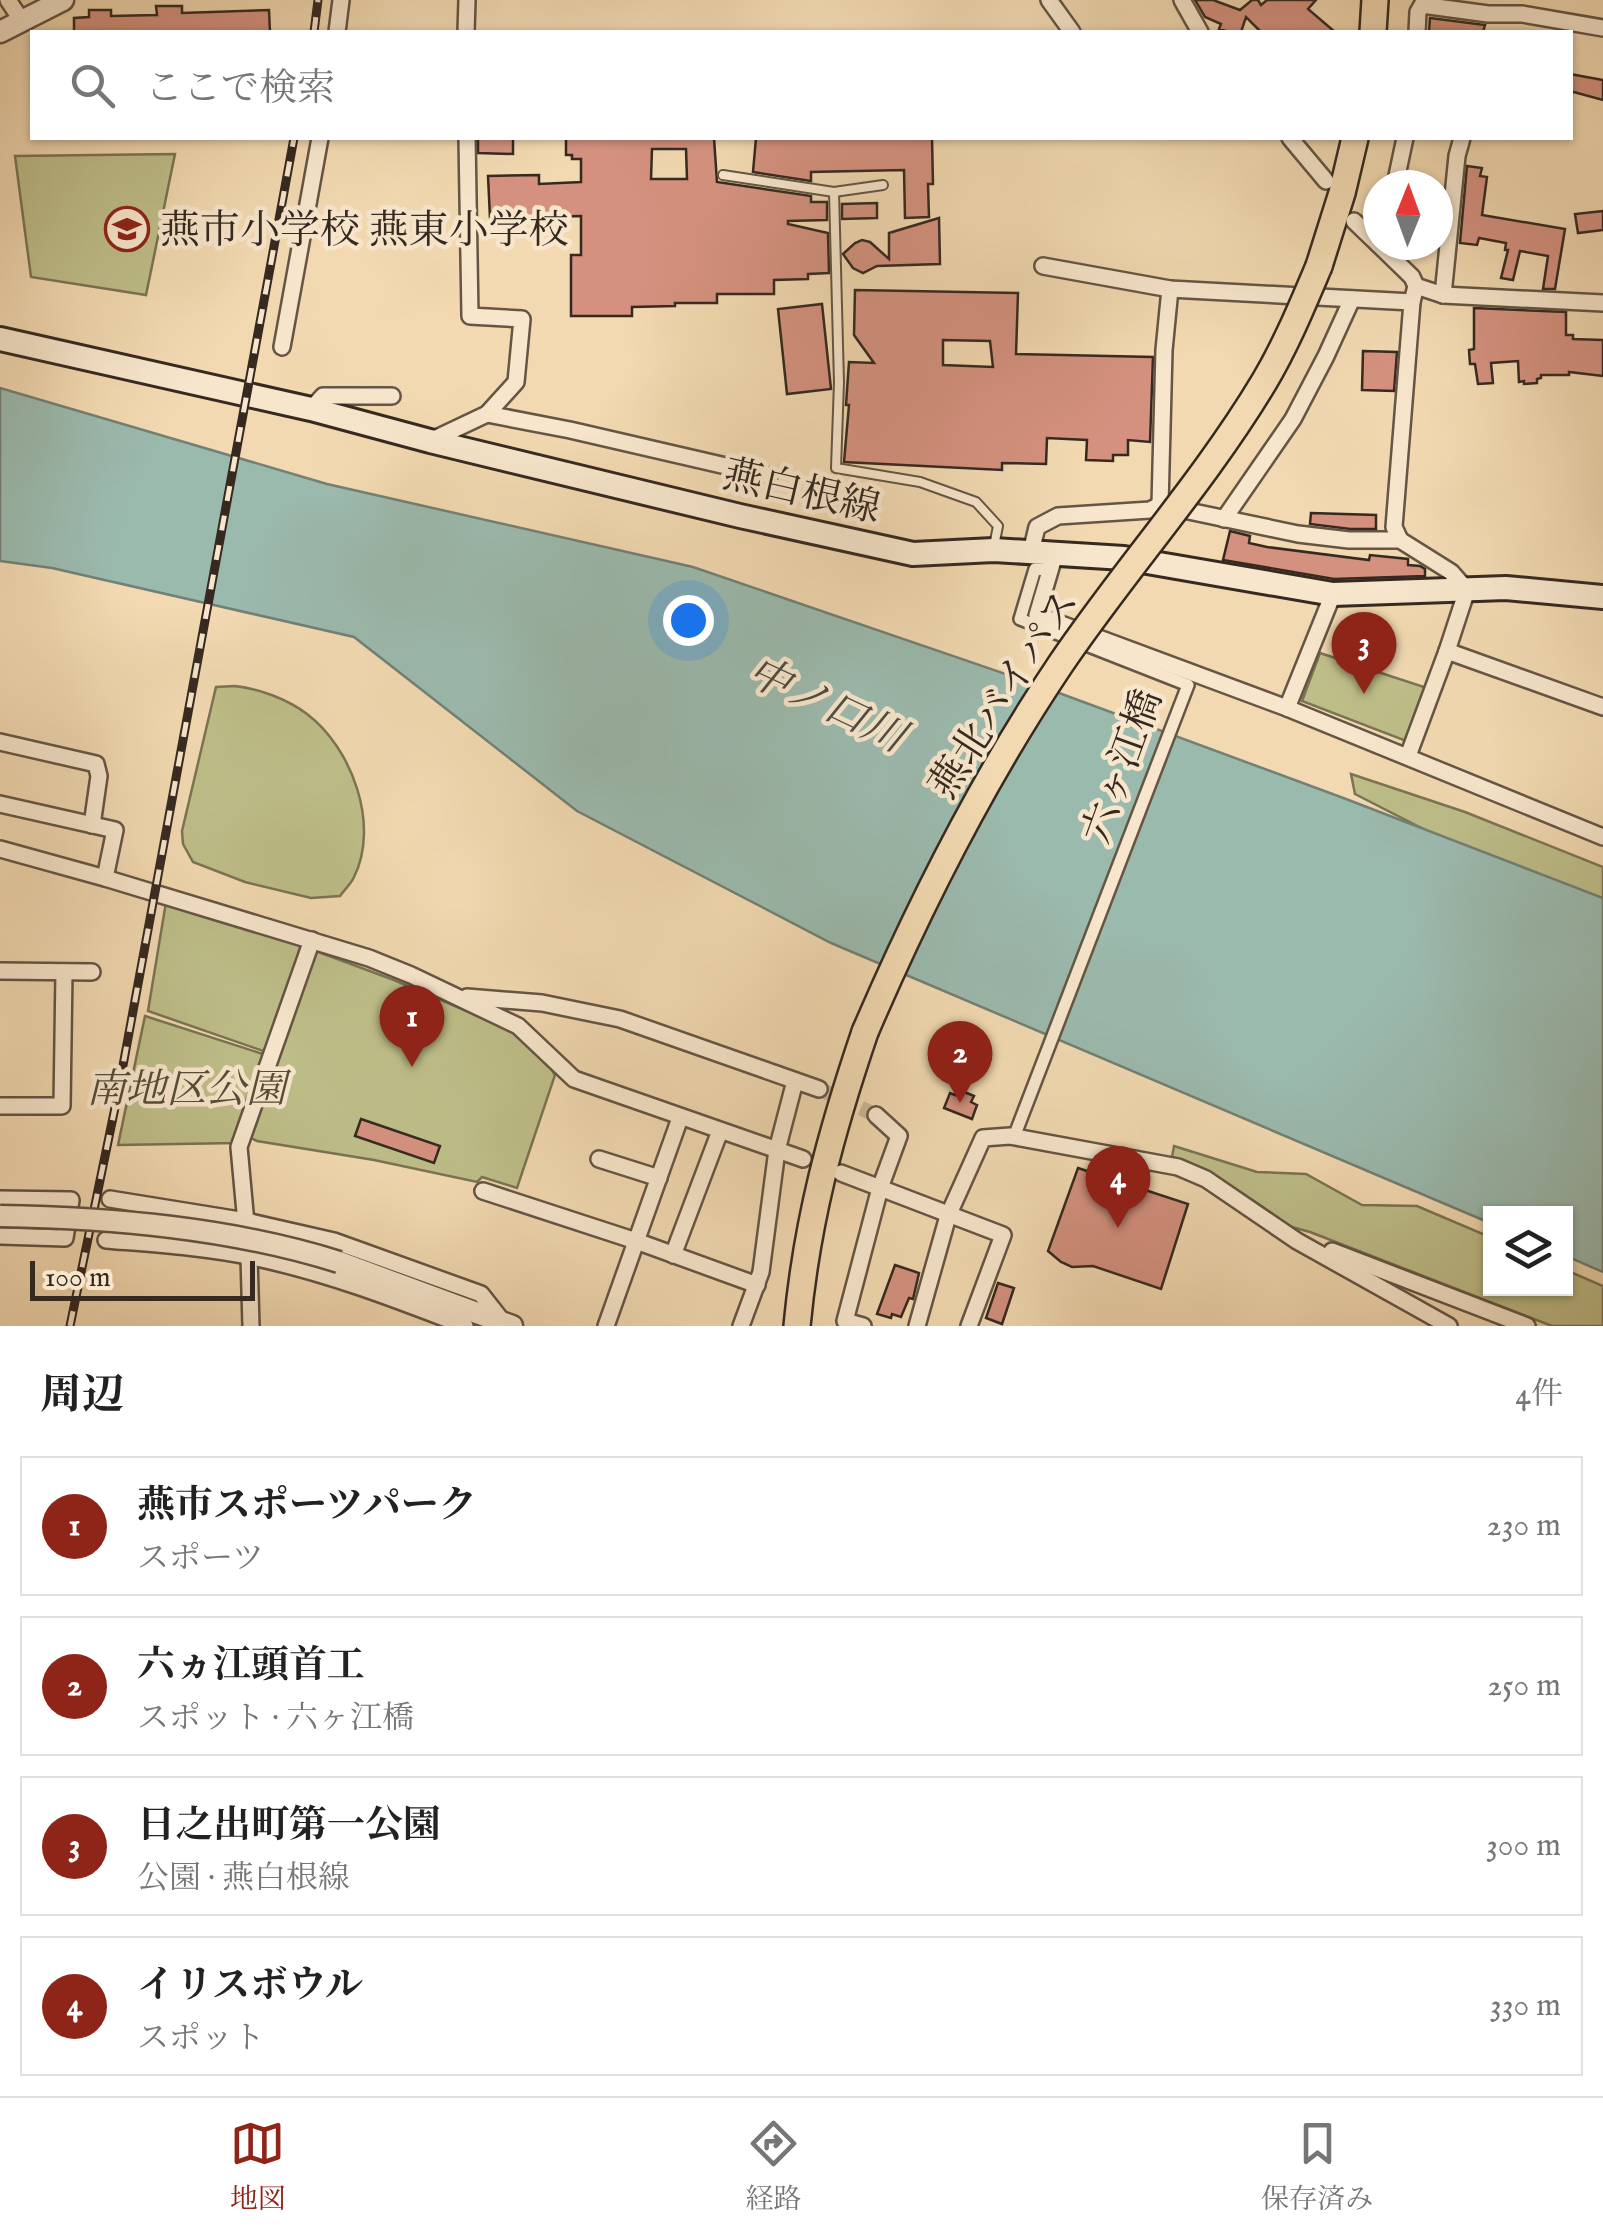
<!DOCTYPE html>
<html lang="ja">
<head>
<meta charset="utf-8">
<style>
  :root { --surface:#fff; --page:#f6f6f6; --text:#222; --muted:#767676; --line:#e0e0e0; --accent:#8f2418 }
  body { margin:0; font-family:"IM FELL English","Noto Serif JP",serif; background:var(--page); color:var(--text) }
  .controls { position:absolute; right:30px; bottom:30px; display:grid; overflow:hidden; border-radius:0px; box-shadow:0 2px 8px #0004 }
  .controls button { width:90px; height:90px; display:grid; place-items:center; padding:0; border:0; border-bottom:2px solid var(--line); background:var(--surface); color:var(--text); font:50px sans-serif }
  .compass { position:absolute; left:1363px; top:170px; width:90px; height:90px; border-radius:50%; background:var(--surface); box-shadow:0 2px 8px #0004; rotate:1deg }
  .scale { position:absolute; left:30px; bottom:25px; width:225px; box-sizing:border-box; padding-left:10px; border:5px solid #352920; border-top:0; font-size:28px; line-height:35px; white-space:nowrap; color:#352920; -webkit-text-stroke:8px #f7e6cc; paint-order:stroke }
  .you { position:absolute; left:688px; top:620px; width:35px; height:35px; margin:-25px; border:8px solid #fff; border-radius:50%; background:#1a73e8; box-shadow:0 0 0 15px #1a73e833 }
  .badge { display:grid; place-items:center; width:65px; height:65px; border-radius:50%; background:var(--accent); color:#fff; font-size:32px; font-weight:700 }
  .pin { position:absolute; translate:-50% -82px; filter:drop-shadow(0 2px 5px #0008) }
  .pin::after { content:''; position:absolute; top:52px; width:35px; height:30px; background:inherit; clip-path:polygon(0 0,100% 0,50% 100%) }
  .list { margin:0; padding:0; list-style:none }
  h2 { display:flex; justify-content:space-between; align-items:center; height:130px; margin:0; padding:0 40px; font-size:42px }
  h2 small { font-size:32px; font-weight:400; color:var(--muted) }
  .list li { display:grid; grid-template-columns:65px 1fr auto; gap:30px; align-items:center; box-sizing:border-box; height:140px; margin:0 20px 20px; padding:0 20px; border:2px solid var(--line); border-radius:0px }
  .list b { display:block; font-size:38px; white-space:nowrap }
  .list p { margin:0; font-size:32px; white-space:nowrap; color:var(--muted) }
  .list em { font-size:32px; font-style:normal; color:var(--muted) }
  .icon { flex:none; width:55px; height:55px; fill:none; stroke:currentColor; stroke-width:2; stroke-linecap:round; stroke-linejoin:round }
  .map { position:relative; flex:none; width:1603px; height:1326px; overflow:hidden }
  .search { position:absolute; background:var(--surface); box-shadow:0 2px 8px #0004; left:30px; right:30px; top:30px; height:110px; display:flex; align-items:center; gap:25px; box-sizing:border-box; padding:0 35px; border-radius:0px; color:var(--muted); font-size:38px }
  .sheet { height:770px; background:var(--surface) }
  nav { display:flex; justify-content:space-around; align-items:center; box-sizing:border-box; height:140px; border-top:2px solid var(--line); background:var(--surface); font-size:28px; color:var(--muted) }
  nav a { display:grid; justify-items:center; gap:5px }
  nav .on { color:var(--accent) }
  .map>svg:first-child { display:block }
  .green { fill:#bebe89; stroke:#7a7454; stroke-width:2.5 }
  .water { fill:#9bbaae; stroke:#728075; stroke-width:2.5 }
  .building { fill:#d4917f; stroke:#352920; stroke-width:2.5; fill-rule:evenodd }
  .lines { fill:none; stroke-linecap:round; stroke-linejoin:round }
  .minor-tunnel { stroke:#ccb694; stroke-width:15; stroke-dasharray:15 8; stroke-linecap:butt }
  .service-casing { stroke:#645544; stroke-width:12 }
  .pedestrian-casing { stroke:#645544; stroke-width:16 }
  .minor-casing { stroke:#645544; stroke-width:20 }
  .tertiary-casing { stroke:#645544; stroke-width:25 }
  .secondary-casing { stroke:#352920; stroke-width:28 }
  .trunk-casing { stroke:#352920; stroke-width:30 }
  .service { stroke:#f7e6cc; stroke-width:8 }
  .pedestrian { stroke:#f7e6cc; stroke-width:11 }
  .minor { stroke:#f7e6cc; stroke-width:15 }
  .tertiary { stroke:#f7e6cc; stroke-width:20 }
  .secondary { stroke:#f7e6cc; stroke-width:22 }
  .trunk { stroke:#f2d9b1; stroke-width:25 }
  .rail-casing { stroke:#352920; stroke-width:9 }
  .rail { stroke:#f7e6cc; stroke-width:5; stroke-dasharray:15; stroke-linecap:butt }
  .tertiary-bridge-casing { stroke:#645544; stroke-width:25; stroke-linecap:butt }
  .trunk-bridge-casing { stroke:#352920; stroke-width:30; stroke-linecap:butt }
  .tertiary-bridge { stroke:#f7e6cc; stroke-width:20 }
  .trunk-bridge { stroke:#f2d9b1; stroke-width:25 }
  .labels { text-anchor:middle; stroke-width:9; stroke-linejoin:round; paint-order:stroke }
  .poi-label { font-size:40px; fill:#352920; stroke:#f7e6cc; text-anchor:start }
  .street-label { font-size:40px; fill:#352920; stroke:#f7e6cc }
  .park-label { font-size:40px; font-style:italic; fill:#574e3a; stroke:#f7e6cc }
  .water-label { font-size:42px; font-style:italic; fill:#4e4d44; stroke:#f7e6cc }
</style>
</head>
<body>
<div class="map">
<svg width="1603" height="1326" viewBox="0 0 1603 1326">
  <rect width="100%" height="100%" fill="#f2d9b1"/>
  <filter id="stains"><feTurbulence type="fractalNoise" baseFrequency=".002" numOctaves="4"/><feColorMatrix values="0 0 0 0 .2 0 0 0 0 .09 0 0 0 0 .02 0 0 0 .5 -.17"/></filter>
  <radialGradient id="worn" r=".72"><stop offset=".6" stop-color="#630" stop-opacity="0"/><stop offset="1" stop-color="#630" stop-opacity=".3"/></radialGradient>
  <!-- green -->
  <g class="green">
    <path d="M175,154L146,295L31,277L15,156Z"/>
    <path d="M1320,653L1427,688L1406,741L1302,701Z"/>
    <path d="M235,686C260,689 287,699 307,714C352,748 380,825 354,877C351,884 344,890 340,896L311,898L245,882L193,862L183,844L182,831L216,687Z"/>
    <path d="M1351,774L1465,812L1603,867V906L1478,857L1355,794Z"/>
    <path d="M166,902L297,941L301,949L269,1053L148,1011Z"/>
    <path d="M313,950L394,980L504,1027L522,1037L546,1060L555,1075L517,1188L482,1177L477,1182L374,1160L257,1141L251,1138V1128Z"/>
    <path d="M145,1016L269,1056L236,1143L118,1145Z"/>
    <path d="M1174,1146L1257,1172L1306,1174L1362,1205L1417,1206L1490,1237V1288H1566V1270L1603,1286V1326H1552L1310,1232L1288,1226L1209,1173L1172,1157Z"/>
  </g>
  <!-- water -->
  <path class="water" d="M0,388L327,484L693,567L1032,683L1346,799L1603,898V1272L1566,1256V1214H1490V1223L831,943L577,811L354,637L52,568L0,561Z"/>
  <!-- building -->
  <g class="building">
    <path d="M1195,0H1213L1240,10L1252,0H1258L1261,5L1267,0H1316L1308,9L1335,32H1261L1246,17L1241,32H1229L1219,29L1221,24L1205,17Z"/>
    <path d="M156,6H182V13L269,10L270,32H74V18L89,17V10H111V16L157,15Z"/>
    <path d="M1430,18L1485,25L1483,32H1429Z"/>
    <path d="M1570,74L1603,80V100L1570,91Z"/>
    <path d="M478,138H513V154L478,153Z"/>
    <path d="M566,138H714L717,182L811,196V202H827V220L788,221V224L828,233L829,273L808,274V279L774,280V294H717V303H675V306L632,307V316H571V255H581V216L490,218L488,176L539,175V184L581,182V159H572V155H566ZM652,149H686L687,179H651Z"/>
    <path d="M756,138H932L933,184H928L929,217L905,218L904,170L811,172V181L753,172Z"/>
    <path d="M1467,166L1482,168L1480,176L1487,177L1482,215L1565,229L1555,289H1543L1548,256L1520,251L1513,280L1501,278L1508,250H1505L1506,243L1479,238L1477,245L1460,243Z"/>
    <path d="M877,203V218L842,219V204Z"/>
    <path d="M1603,211V230L1578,233L1575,214Z"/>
    <path d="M939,218L940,264L877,266L863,273L853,268L843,254L855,243L862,240L870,242L889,259V233Z"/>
    <path d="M855,290L1018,293L1016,354L1153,357L1150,442L1128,440V455H1113V461L1086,460L1087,440L1047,438L1046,464L1002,463V470L844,462L849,405H846L849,362L874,363L854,335ZM943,340L990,341L993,367L943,365Z"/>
    <path d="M822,304L831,389L787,394L778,309Z"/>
    <path d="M1474,308L1566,312V335H1573V339L1603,340V376L1569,372V375H1541V378L1537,379V383L1524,384V381L1519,382L1518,361L1491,363L1493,383L1478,384L1475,364H1470L1469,350L1474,349Z"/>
    <path d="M1363,351L1397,352L1394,391L1362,390Z"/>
    <path d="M1311,513L1376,515V529H1350L1310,524Z"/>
    <path d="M1230,531L1250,536L1249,543L1267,547L1369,560L1370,555L1408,559V565L1420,566L1425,569V576L1334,579L1223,560Z"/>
    <path d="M957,1089L974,1096L971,1102L977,1105L972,1119L944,1108L950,1093L955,1095Z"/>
    <path d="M361,1119L440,1146L434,1163L355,1136Z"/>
    <path d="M1078,1168L1188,1204L1161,1289L1093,1266L1072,1267L1061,1262L1048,1251Z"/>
    <path d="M895,1265L919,1273L913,1299L909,1298L901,1317L892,1314L891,1318L877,1314Z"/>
    <path d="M998,1283L1014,1288L1002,1324L986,1318Z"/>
  </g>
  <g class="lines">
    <!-- minor-tunnel -->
    <path class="minor-tunnel" d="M819,1089L876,1115"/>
    <defs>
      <g id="service">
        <path d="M723,175L834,192L883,185"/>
        <path d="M834,192L839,382L836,468L920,482L976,502L998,526L994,546"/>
      </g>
      <path id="pedestrian" d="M1014,1137L1188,685L1020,619L1035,569L1050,570"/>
      <g id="minor">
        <path d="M8,0L22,21"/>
        <path d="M1049,0L1072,32"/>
        <path d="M1182,0L1200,32"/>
        <path d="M337,32L341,0"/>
        <path d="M466,32L467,0"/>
        <path d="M1417,32L1418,12L1422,5L1488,14H1522L1603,28"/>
        <path d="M1290,138L1326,181"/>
        <path d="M1395,185L1405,138"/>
        <path d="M1354,221L1378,244"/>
        <path d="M1379,245L1412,277L1416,286L1443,295L1603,303"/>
        <path d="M1043,266L1170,289L1412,302"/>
        <path d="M1443,295L1457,156L1462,138"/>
        <path d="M282,347L320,138"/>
        <path d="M311,409L323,396H392"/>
        <path d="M487,414L570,430L769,476"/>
        <path d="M430,441L487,414L516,382L522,319L470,316L467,138"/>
        <path d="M1160,505L1164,350L1170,289"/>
        <path d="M1224,519L1293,419L1326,356L1352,299"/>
        <path d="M1400,540L1394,527L1412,302L1416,286"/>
        <path d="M1031,552L1037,527L1058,516L1150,510L1160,505L1298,534L1349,540H1400L1451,572L1467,590L1447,651L1408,756"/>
        <path d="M1055,554L1037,615L1287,708L1603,837"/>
        <path d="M1447,651L1603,707"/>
        <path d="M1287,708L1333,594"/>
        <path d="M0,742L96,764L99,776L92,825"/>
        <path d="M0,804L115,830L105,878"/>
        <path d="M0,849L105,878L369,958L411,975L518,1026L574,1079L803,1159"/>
        <path d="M0,971L92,972"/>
        <path d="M467,997L542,1003L620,1019L819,1089"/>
        <path d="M0,1106H62L64,972"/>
        <path d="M599,1159L659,1178"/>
        <path d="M841,1173L1003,1235L969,1326"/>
        <path d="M483,1191L636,1241L757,1285"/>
        <path d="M0,1199L71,1200L65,1238L0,1236"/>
        <path d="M110,1199L246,1221L334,1241L481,1294L503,1322"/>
        <path d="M106,1240C154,1244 204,1247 252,1257C325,1272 395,1299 465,1326"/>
        <path d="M1332,1251L1527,1326"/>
        <path d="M673,1255L720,1131"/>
        <path d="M251,1326L249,1256L239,1147L312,940"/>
        <path d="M606,1326L680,1118"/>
        <path d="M741,1326L761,1272L777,1150L795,1081"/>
        <path d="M863,1326L845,1321L880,1188L899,1136L876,1115"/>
        <path d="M917,1326L948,1216L983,1138L1010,1136L1178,1167L1206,1179L1297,1241L1449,1326"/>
      </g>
      <g id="tertiary">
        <path d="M0,32L63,0"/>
        <path d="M339,1262L512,1326"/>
      </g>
      <path id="secondary" d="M0,339L311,409L430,441L740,516L913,554L994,550L1124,558L1333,594L1506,588L1603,597"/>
      <g id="trunk">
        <path d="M1373,32L1375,0"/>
        <path d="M1319,266L1342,193L1355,138"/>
        <path d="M797,1326C807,1220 831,1132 865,1032"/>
      </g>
    </defs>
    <!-- service casing -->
    <use href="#service" class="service-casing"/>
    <!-- pedestrian casing -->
    <use href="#pedestrian" class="pedestrian-casing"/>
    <!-- minor casing -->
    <use href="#minor" class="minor-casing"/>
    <!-- tertiary casing -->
    <use href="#tertiary" class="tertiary-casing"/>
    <!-- secondary casing -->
    <use href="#secondary" class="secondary-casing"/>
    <!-- trunk casing -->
    <use href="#trunk" class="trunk-casing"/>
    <!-- service -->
    <use href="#service" class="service"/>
    <!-- pedestrian -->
    <use href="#pedestrian" class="pedestrian"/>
    <!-- minor -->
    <use href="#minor" class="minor"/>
    <!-- tertiary -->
    <use href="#tertiary" class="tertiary"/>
    <!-- secondary -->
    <use href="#secondary" class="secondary"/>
    <!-- trunk -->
    <use href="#trunk" class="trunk"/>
    <defs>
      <g id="rail">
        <path d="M314,32L318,0"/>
        <path d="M70,1326L117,1098L294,138"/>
      </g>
    </defs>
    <!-- rail casing -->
    <use href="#rail" class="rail-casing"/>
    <!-- rail -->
    <use href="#rail" class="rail"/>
    <defs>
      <path id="tertiary-bridge" d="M0,1216C113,1218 231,1228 339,1262"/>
      <path id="trunk-bridge" d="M865,1032C920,904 982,781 1060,665C1125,569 1204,482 1264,382C1286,345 1302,306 1319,266"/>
    </defs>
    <!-- tertiary-bridge casing -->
    <use href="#tertiary-bridge" class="tertiary-bridge-casing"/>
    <!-- trunk-bridge casing -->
    <use href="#trunk-bridge" class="trunk-bridge-casing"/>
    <!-- tertiary-bridge -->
    <use href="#tertiary-bridge" class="tertiary-bridge"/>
    <!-- trunk-bridge -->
    <use href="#trunk-bridge" class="trunk-bridge"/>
  </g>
  <!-- icons -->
  <defs>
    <symbol id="school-ring" viewBox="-11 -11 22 22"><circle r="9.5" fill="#f7e6cc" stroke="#8f2418" stroke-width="1.5"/><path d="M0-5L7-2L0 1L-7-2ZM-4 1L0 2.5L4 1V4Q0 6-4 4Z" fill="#8f2418"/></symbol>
  </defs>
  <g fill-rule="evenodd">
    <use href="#school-ring" x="102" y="204" width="50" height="50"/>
  </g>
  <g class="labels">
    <!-- poi labels -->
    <g class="poi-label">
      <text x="160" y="243">燕市小学校 燕東小学校</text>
    </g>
    <!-- street labels -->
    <g class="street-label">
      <text transform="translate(802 490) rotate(13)" y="14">燕白根線</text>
      <text transform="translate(1003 693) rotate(-57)" y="14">燕北バイパス</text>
      <text transform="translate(1121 766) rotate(-70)" y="14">六ヶ江橋</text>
    </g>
    <!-- park labels -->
    <g class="park-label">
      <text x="186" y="1102">南地区公園</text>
    </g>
    <!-- water labels -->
    <g class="water-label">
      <text transform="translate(827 703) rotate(25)" y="15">中ノ口川</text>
    </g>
  </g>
  <rect width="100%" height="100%" filter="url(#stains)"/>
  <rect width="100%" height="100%" fill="url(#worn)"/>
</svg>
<div class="controls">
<button><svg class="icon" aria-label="layers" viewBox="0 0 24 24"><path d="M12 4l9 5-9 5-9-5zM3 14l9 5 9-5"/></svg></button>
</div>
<svg class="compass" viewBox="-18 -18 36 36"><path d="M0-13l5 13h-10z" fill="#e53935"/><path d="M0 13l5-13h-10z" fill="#767676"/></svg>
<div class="scale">100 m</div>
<div class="you"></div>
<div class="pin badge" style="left:412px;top:1067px">1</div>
<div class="pin badge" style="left:960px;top:1103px">2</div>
<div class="pin badge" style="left:1364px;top:694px">3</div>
<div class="pin badge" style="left:1118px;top:1228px">4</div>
<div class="search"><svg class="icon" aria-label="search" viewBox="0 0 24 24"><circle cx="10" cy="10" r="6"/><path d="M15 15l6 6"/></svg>ここで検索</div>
</div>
<section class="sheet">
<h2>周辺<small>4件</small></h2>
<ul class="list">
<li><span class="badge">1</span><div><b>燕市スポーツパーク</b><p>スポーツ</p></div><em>230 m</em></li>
<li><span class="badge">2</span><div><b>六ヵ江頭首工</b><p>スポット · 六ヶ江橋</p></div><em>250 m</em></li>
<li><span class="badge">3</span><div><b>日之出町第一公園</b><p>公園 · 燕白根線</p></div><em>300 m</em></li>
<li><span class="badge">4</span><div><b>イリスボウル</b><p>スポット</p></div><em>330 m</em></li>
</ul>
</section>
<nav>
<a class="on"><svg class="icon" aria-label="map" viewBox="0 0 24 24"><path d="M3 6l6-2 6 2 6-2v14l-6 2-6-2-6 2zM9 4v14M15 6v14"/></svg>地図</a>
<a><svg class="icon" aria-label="directions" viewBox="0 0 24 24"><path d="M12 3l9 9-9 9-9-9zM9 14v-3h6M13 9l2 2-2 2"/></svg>経路</a>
<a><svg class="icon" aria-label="saved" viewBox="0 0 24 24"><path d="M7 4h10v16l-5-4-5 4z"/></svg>保存済み</a>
</nav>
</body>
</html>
